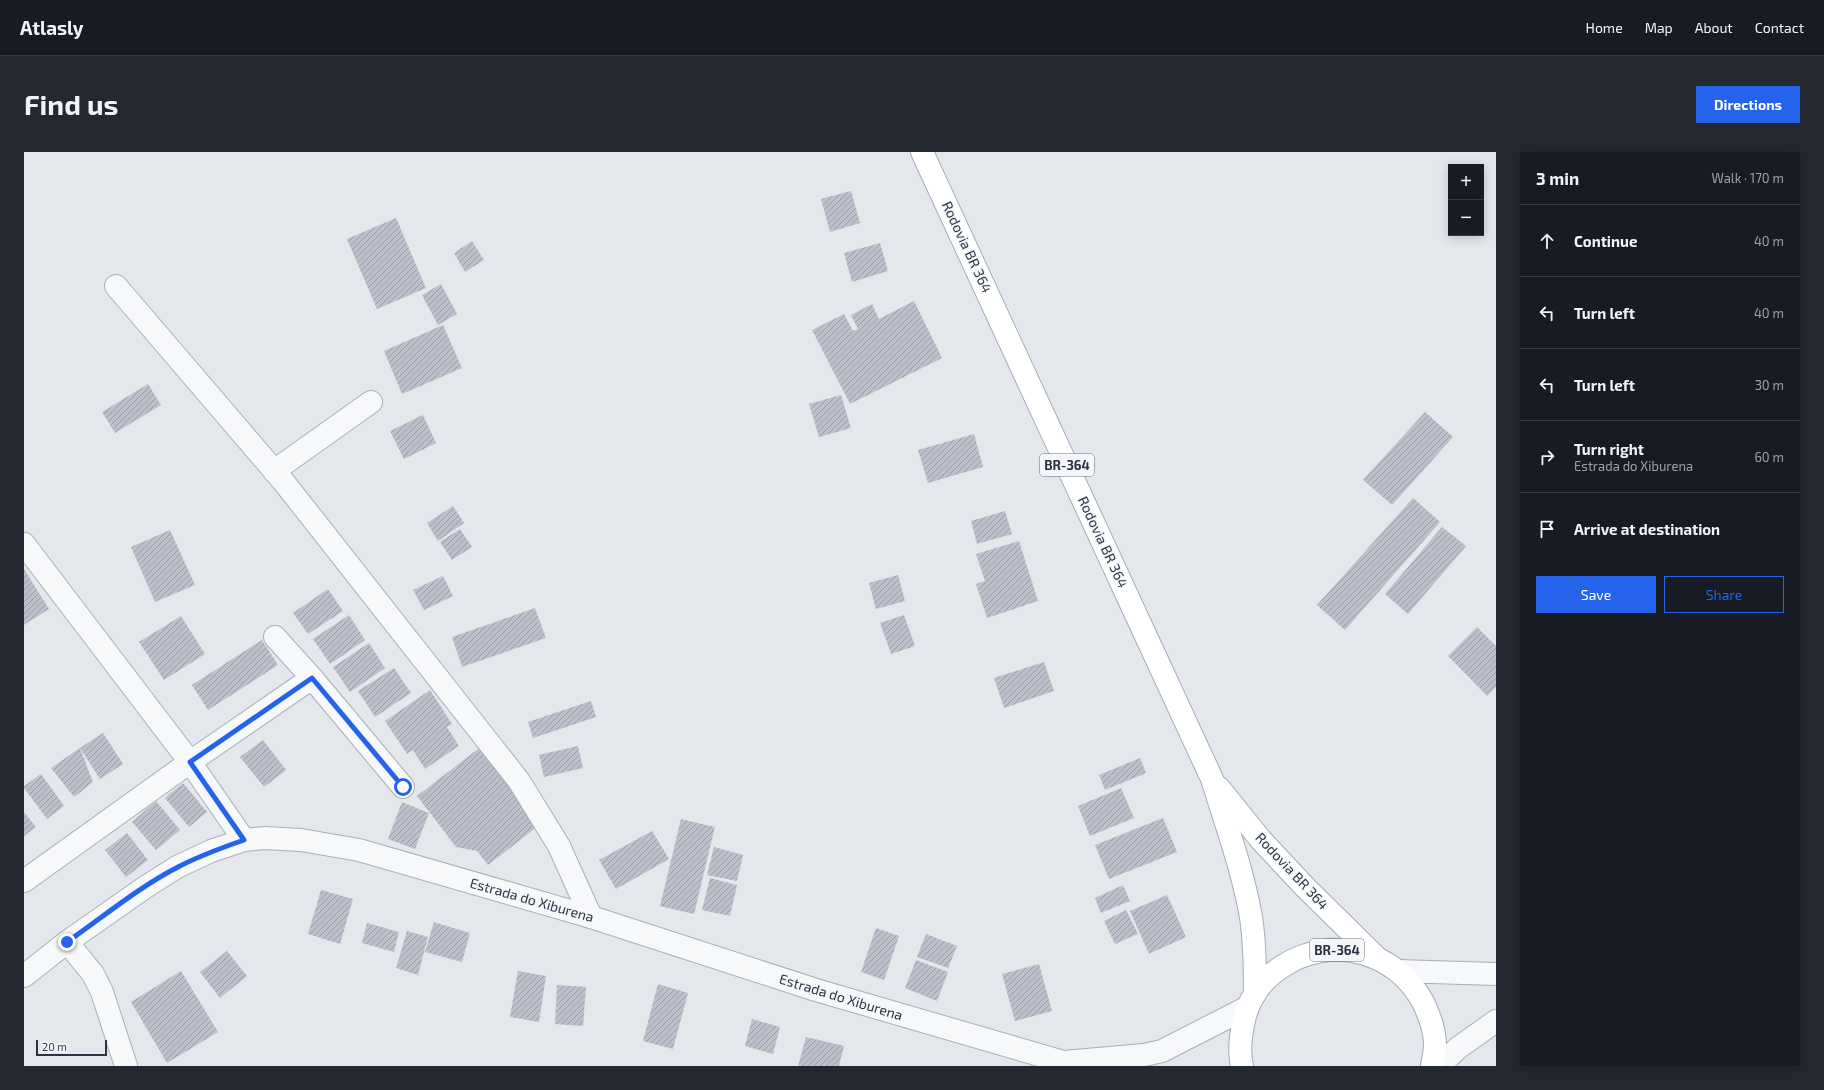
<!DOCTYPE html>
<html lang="en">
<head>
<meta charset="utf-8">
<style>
  :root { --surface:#171b24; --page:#242831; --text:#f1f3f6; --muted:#9ea1a6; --line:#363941; --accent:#2563eb }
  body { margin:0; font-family:"Exo 2",sans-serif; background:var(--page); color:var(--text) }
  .controls { position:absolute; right:12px; top:12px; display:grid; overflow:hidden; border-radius:0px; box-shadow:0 2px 10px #0003 }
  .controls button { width:36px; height:36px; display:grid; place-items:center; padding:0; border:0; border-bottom:1px solid var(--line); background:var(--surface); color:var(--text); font:20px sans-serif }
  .scale { position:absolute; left:12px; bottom:10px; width:71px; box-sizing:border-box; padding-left:4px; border:2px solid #2b3445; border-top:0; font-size:11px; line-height:14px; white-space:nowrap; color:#2b3445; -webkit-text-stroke:3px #f4f6f9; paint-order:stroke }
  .stop { position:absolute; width:12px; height:12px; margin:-9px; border:3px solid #2563eb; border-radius:50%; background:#fff }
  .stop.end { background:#2563eb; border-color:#fff; box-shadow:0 1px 4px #0008 }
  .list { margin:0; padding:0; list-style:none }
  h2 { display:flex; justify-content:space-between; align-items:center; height:52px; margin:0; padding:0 16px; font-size:17px }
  h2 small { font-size:13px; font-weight:400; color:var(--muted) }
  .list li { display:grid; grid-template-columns:26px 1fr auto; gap:12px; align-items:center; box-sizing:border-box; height:72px; padding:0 16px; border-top:1px solid var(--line) }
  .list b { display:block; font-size:15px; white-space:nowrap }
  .list p { margin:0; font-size:13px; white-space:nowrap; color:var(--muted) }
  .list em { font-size:13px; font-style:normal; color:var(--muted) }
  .actions { display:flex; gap:8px; padding:12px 16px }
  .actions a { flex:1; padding:9px 0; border:1px solid var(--accent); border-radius:0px; text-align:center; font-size:14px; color:var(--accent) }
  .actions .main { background:var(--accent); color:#fff }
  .icon { flex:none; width:22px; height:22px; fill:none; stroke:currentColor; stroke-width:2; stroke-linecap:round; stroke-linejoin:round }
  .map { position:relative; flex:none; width:1472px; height:914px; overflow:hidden; border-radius:0px }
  header { display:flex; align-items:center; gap:24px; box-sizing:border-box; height:56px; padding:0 20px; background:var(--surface); border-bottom:1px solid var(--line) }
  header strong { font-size:19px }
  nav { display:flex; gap:22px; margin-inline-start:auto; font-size:14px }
  .intro { display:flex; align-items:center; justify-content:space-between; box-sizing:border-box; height:96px; padding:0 24px }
  h1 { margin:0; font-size:28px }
  .button { padding:10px 18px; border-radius:0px; background:var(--accent); color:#fff; font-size:14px; font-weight:700 }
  main { display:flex; gap:24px; padding:0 24px }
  aside { flex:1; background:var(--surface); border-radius:0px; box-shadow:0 2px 10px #0003 }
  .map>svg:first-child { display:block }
  .building { fill:url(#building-hatch) }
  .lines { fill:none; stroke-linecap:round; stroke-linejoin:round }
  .minor-casing { stroke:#a9aeb7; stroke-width:24 }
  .major-casing { stroke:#a3abb8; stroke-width:24 }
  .minor { stroke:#f7f8fa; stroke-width:22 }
  .major { stroke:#fff; stroke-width:22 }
  .route { stroke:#2563eb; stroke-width:5 }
  .labels { text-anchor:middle; stroke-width:3; stroke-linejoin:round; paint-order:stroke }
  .shield { fill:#f4f6f9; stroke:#676e7b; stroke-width:1 }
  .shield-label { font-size:13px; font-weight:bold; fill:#2b3445 }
  .street-label { font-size:14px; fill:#2b3445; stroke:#f4f6f9 }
</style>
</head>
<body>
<header>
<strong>Atlasly</strong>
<nav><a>Home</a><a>Map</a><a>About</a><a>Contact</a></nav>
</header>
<div class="intro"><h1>Find us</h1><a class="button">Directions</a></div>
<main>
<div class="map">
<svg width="1472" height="914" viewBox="0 0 1472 914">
  <defs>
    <pattern id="building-hatch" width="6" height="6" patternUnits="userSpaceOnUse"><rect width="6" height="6" fill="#bbc0ca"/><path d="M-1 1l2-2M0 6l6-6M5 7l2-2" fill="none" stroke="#989da6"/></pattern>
  </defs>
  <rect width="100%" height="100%" fill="#e4e7ec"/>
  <!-- building -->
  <g class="building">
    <path d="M827,39L836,71L806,80L797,47Z"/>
    <path d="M372,66L402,136L353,157L323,87Z"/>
    <path d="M448,89L460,108L441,120L430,101Z"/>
    <path d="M856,91L864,119L828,130L820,101Z"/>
    <path d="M417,132L433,162L414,173L398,143Z"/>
    <path d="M890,149L918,206L826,252L788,178L820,162L829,179L834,177L827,163L848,152L855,167Z"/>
    <path d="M419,173L438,216L378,242L360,199Z"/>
    <path d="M124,232L137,253L91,281L78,260Z"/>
    <path d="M817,243L827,276L795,285L785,252Z"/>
    <path d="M1401,260L1429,285L1368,353L1339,328Z"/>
    <path d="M399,263L412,291L380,307L366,279Z"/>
    <path d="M950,282L959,315L904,331L894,298Z"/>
    <path d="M1389,346L1416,370L1321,478L1293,453Z"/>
    <path d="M429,354L440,371L414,389L403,371Z"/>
    <path d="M981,359L988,382L953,392L947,369Z"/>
    <path d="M1418,375L1442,394L1384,462L1361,442Z"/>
    <path d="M436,377L448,395L428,408L416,390Z"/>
    <path d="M146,378L171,433L131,450L107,395Z"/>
    <path d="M995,389L1014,449L963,466L952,432L961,429L952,402Z"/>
    <path d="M0,417L25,457L0,473Z"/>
    <path d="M874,423L881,449L852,457L845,431Z"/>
    <path d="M419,424L429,444L400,458L389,438Z"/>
    <path d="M304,437L319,459L284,482L269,461Z"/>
    <path d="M511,456L522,486L438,515L428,485Z"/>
    <path d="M325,463L341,488L306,512L289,487Z"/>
    <path d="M880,463L891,494L867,502L856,471Z"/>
    <path d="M157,464L181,502L140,528L115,490Z"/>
    <path d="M1453,475L1472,494V535L1463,544L1424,504Z"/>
    <path d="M238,488L254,513L184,558L168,533Z"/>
    <path d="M345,491L361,516L326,540L309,515Z"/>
    <path d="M1020,510L1030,539L980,556L970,526Z"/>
    <path d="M370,516L387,541L351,565L334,539Z"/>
    <path d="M406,538L428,572L423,575L435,594L401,617L389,598L383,602L361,569Z"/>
    <path d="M567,549L572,565L509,586L504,570Z"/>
    <path d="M79,581L99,612L76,627L56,596L69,630L50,645L27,616L56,596Z"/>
    <path d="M239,588L262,618L240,635L216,605Z"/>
    <path d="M458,594L518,671L464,713L453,699L432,695L393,644Z"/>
    <path d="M554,594L559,616L520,625L515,603Z"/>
    <path d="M1116,606L1122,621L1081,638L1075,623Z"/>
    <path d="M17,622L40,654L23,667L0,636V634Z"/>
    <path d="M159,631L183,660L165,675L141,646Z"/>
    <path d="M1097,636L1110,666L1066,684L1054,654Z"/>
    <path d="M132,649L156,678L132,698L108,670Z"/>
    <path d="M378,650L405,661L391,697L364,687Z"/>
    <path d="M0,660L12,675L0,684Z"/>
    <path d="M1139,666L1153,700L1085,727L1071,693Z"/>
    <path d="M657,667L691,675L670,762L636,754Z"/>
    <path d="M628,679L645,707L592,737L575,708Z"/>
    <path d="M103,681L124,708L102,725L81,698Z"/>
    <path d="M690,695L719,703L713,729L683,723Z"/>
    <path d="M686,726L713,733L706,764L678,758Z"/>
    <path d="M1099,733L1106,749L1077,761L1071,746Z"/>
    <path d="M297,738L329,747L316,792L284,782Z"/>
    <path d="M1143,743L1162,785L1125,802L1106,759Z"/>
    <path d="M1102,758L1114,782L1091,792L1080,769Z"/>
    <path d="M410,770L446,781L438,810L401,800Z"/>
    <path d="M343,771L375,780L370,800L338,791Z"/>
    <path d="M852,776L875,784L860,828L837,820Z"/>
    <path d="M383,779L404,785L394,823L372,816Z"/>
    <path d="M902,782L933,794L924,816L893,805Z"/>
    <path d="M203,799L223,824L196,846L176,820Z"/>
    <path d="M892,808L924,820L913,849L881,836Z"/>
    <path d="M1015,812L1028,859L991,869L978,822Z"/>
    <path d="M157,819L194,880L143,911L107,850Z"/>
    <path d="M494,819L522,824L515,870L486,865Z"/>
    <path d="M634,832L664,841L649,897L619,889Z"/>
    <path d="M533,833L562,835L559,874L531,872Z"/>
    <path d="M728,867L756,875L749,902L721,894Z"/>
    <path d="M782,885L820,894L815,914H774Z"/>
  </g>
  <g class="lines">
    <defs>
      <g id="minor">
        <path d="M92,134L259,329L495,629L535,694L567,765"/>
        <path d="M250,319L347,250"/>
        <path d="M0,392L166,610L220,688"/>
        <path d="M251,485L288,526L379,635"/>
        <path d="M0,729L166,610L288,526"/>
        <path d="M43,790L69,822L78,840L102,914"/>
        <path d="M1374,819L1472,822"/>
        <path d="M0,824L43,790L120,736L153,715L187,699L220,688L241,686L277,688L335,698L567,765L792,838L1053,914"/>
        <path d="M1040,910L1120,903L1138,899L1224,855"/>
        <path d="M1415,914L1434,896L1472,869"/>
      </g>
      <g id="major">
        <path d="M898,0L1188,627C1202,672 1219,719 1227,765C1231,791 1231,816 1231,842"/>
        <path d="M1195,636L1237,688L1281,735L1351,804"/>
        <path d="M1218,914C1214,897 1217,880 1221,864C1227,843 1241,825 1259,814C1309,782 1373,799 1400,852C1406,865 1411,879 1411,893C1411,900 1409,907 1408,914"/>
      </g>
    </defs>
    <!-- minor casing -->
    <use href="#minor" class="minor-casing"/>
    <!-- major casing -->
    <use href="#major" class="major-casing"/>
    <!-- minor -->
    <use href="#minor" class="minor"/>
    <!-- major -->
    <use href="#major" class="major"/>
  </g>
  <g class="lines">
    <!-- route -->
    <path class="route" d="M43,790C79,765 115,735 154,715C175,704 197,696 220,688L166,610L288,526L379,635"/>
  </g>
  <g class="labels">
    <!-- shield labels -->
    <g class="shield">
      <rect x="1016" y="302" width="54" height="22" rx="3"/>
      <rect x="1286" y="787" width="54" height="22" rx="3"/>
    </g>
    <g class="shield-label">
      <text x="1043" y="318">BR-364</text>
      <text x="1313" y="803">BR-364</text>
    </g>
    <!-- street labels -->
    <g class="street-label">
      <text transform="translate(943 95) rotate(65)" y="5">Rodovia BR 364</text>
      <text transform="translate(1079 390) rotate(65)" y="5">Rodovia BR 364</text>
      <text transform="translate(1268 719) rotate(47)" y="5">Rodovia BR 364</text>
      <text transform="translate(508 748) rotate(16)" y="5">Estrada do Xiburena</text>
      <text transform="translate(817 845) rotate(17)" y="5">Estrada do Xiburena</text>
    </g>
  </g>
</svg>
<div class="controls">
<button>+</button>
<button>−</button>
</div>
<div class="scale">20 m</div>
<div class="stop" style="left:379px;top:635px"></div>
<div class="stop end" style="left:43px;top:790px"></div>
</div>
<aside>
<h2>3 min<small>Walk · 170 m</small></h2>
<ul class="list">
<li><svg class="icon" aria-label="ahead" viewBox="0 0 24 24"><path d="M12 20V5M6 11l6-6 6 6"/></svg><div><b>Continue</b></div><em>40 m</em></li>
<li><svg class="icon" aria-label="left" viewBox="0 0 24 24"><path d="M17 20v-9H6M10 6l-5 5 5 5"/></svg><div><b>Turn left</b></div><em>40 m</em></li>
<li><svg class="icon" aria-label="left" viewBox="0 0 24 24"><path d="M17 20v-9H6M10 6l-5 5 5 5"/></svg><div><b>Turn left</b></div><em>30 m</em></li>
<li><svg class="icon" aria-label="right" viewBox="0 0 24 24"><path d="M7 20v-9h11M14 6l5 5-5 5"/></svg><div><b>Turn right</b><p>Estrada do Xiburena</p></div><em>60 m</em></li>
<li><svg class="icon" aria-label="arrive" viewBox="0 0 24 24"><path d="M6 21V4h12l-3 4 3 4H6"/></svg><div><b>Arrive at destination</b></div></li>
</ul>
<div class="actions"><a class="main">Save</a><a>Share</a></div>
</aside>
</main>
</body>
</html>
